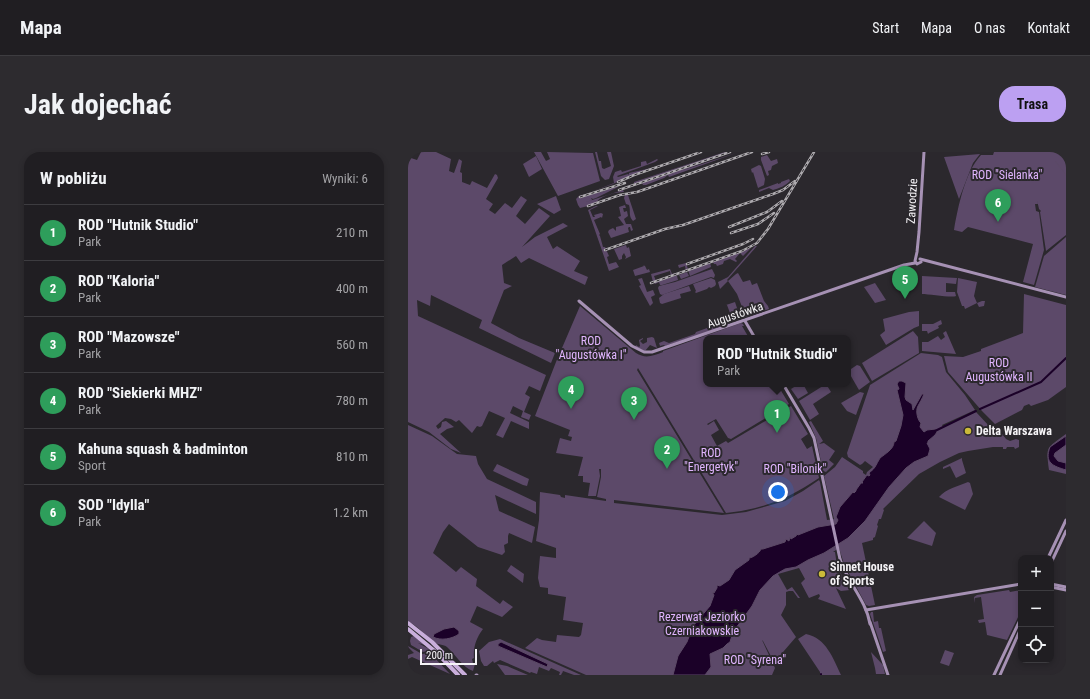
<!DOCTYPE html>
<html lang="pl">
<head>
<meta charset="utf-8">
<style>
  :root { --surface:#201e22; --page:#2d2b2f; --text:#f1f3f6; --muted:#a2a2a5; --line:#3d3c40; --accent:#bca0f2 }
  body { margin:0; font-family:"Roboto Condensed",sans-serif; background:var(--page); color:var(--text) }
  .controls { position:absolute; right:12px; bottom:12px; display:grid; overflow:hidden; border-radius:8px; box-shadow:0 2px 6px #0003 }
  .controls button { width:36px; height:36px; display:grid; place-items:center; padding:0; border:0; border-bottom:1px solid var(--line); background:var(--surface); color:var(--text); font:20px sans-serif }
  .scale { position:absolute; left:12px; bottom:10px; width:57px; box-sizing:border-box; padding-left:4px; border:2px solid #f5f3f6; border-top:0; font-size:11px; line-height:14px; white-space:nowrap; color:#f5f3f6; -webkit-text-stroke:3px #2b282d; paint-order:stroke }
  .you { position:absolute; left:370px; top:340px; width:14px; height:14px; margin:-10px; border:3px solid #fff; border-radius:50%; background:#1a73e8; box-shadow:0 0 0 6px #1a73e833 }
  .badge { display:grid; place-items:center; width:26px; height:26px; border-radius:50%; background:var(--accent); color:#fff; font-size:13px; font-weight:700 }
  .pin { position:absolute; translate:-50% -33px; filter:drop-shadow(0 1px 2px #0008) }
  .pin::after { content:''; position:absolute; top:21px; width:14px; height:12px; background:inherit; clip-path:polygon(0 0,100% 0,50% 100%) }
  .popup { position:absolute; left:295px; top:183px; width:148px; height:52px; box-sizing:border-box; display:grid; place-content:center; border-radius:8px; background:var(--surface); filter:drop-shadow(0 1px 3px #0005); font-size:13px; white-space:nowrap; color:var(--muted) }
  .popup b { font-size:15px; color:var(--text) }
  .popup::after { content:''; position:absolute; left:50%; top:100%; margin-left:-8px; border:8px solid transparent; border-top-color:var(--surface) }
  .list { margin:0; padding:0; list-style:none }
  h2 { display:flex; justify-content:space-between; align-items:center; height:52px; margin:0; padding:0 16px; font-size:17px }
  h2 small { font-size:13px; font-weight:400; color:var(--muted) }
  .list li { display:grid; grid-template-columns:26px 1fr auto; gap:12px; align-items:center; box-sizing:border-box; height:56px; padding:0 16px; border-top:1px solid var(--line) }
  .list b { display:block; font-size:15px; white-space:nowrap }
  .list p { margin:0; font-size:13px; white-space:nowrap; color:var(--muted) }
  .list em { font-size:13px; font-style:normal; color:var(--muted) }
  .icon { flex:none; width:22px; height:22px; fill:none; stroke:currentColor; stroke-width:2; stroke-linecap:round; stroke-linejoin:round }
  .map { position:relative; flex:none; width:658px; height:523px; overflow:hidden; border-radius:16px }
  header { display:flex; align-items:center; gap:24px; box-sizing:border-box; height:56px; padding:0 20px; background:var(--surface); border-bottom:1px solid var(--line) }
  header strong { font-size:19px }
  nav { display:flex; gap:22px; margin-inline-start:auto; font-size:14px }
  .intro { display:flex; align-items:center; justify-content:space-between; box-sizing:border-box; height:96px; padding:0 24px }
  h1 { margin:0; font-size:28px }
  .button { padding:10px 18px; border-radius:16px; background:var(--accent); color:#111; font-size:14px; font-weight:700 }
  main { display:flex; gap:24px; padding:0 24px }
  aside { flex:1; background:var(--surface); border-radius:16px; box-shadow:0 2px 6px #0003 }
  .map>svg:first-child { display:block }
  .green { fill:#5c4969; fill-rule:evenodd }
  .water { fill:#1b0128; stroke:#5c4a66 }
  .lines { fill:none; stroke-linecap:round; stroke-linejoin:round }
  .stream { stroke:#5c4a66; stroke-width:1 }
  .canal { stroke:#1b0128; stroke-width:2 }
  .secondary { stroke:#a691b4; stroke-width:3 }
  .primary { stroke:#c9aedb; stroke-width:4 }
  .rail-casing { stroke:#aeabaf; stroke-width:2.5 }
  .rail { stroke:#2b282d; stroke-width:1; stroke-dasharray:3; stroke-linecap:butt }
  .poi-dot { fill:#cbba39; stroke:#2b282d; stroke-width:1.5 }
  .labels { text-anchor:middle; stroke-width:4; stroke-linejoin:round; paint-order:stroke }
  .park-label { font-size:12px; fill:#e1b5ff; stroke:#2b282d }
  .street-label { font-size:12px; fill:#f5f3f6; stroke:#2b282d }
  .poi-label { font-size:12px; font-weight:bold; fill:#f5f3f6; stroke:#2b282d; text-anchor:start }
</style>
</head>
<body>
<header>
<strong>Mapa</strong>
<nav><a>Start</a><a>Mapa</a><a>O nas</a><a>Kontakt</a></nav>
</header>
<div class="intro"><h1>Jak dojechać</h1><a class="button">Trasa</a></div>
<main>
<aside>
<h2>W pobliżu<small>Wyniki: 6</small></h2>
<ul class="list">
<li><span class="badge" style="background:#2e9e5b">1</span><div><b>ROD &quot;Hutnik Studio&quot;</b><p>Park</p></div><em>210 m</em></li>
<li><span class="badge" style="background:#2e9e5b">2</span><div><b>ROD &quot;Kaloria&quot;</b><p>Park</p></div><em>400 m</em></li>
<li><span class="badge" style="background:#2e9e5b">3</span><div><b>ROD &quot;Mazowsze&quot;</b><p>Park</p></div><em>560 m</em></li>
<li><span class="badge" style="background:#2e9e5b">4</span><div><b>ROD &quot;Siekierki MHZ&quot;</b><p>Park</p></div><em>780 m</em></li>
<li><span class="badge" style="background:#2e9e5b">5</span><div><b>Kahuna squash &amp; badminton</b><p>Sport</p></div><em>810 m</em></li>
<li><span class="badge" style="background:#2e9e5b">6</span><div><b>SOD &quot;Idylla&quot;</b><p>Park</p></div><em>1.2 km</em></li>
</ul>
</aside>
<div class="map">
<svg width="658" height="523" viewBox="0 0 658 523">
  <rect width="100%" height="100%" fill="#2b282d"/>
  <!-- green -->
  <g class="green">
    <path d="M13,0H28L43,7L41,19L46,21L51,7L54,9L52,20L54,21V30L62,33L64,29L79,36L87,22L89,23L90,26L78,47L85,52L81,58L87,62L97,51L104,56L113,44L119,48L108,64L117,72L131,56L142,64L114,95L127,85L155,71L160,74L139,85L145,97L149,94L172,109L166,119L180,125L177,133L121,106L113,111L108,104L94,113L96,131L104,134L96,138L83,171L111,186L147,201L143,211L71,176L74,168L23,143L22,154L9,148L10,164L138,223L132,239L121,234L117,242L122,245L116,260L123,263L121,268L113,265L115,259L105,254L102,261L121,270V277L103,269L95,286L88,283L97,266L81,259L74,274L72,275L69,274L64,281L51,268L48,270L43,267L37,266L28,274L30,277L33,275L34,270L38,269L46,275L39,277L32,282L53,301L43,297L21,280L0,270V5L9,8Z"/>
    <path d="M126,0H133L138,9L142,7L139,0L185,1L192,29L150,44Z"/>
    <path d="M187,0H189L191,9H193L194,16L196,17L203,14L199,0H203L206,14L201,27L197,28L193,24Z"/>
    <path d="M317,0H320L226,32V30Z"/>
    <path d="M586,0H658V83L638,99L632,60L633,59L631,57L629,48L630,52H627L628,59L631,60L636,98L626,133L615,130L625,92L560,75L554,80L546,78C550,55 557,20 573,3H585Z"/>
    <path d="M328,1L261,25L260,23L256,26L238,33H235L234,31L318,2L275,18Z"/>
    <path d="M572,2L565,11L551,47L536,5Z"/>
    <path d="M359,3L363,9L369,7L370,11L364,14L363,18L360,19L361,23L359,24L353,8V5Z"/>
    <path d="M128,4L134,17L121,25L115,12Z"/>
    <path d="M249,7L250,8L247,10L209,24L210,25L220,22L221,23V21L248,15L222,24L205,32L183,40L206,31L205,25L207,20L213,18L214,20L233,14V10L238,9L239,12Z"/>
    <path d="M351,13L353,14L357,27L356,33L350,36L345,20L344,21L343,17Z"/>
    <path d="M381,27L382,29C377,34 372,36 365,38L361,36L351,40V38L370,31V32L373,31V30Z"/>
    <path d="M208,35H210L188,46L185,47L183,46L184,48L175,51L215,38L216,40C208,40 192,44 189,50L179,54L189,51L188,52L172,56L170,53L168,47L171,44L182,41L172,45V46Z"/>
    <path d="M221,42L222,43H220L228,67L225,69C220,64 223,59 221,53L218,52L216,46L217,43Z"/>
    <path d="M148,44L153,58L146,62L129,52Z"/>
    <path d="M217,53L218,56H215L216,60L219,59L220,64L216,67L218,72H223L225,78L223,79L222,75H221L220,76L221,80L203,86L200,80L201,78L205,76L208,79V75L216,73L210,65L213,64L211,55Z"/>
    <path d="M188,54H190L182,58L185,65H187L186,63L193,61L195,62L194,66L193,65L186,68L192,82L191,83L192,84L195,95H197L201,104L199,105L201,112L208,110L211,115L201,119L180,58Z"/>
    <path d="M658,85V143L627,135L636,104Z"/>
    <path d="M218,93L219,96L221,95L223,104L217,107L218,105L216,101L214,104V107L211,108L206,97Z"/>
    <path d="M347,94H349L319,128L320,129L328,122L330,121L335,130L342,128L344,133L349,131L356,149L360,154L361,157L325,169L319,153H318L327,150L331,162L336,160L329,142L320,129L312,137L310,130L320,125Z"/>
    <path d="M343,96L335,104L332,101L327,107L329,109L328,110L322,107L316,109L315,112L309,114L308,112H306L305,110Z"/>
    <path d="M302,110L303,115L282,124L280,118L278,119L277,114L271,116L270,113L278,111L280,117Z"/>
    <path d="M235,113L237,114L239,118L241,117L242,120L227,124L225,118L236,114Z"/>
    <path d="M262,117L264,122L267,121L268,124L279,120L281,124L273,127L271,123L269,124L270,128L254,133H252L251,130L247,132L246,130L265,124H263L262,119L246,124L248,129L245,130L243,122Z"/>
    <path d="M304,117L307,123L306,126L303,125L254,143L252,142L250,136L251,134L267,130Z"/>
    <path d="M514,124L549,126L548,132L538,131V140H547L548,144C544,146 521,142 514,142Z"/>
    <path d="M234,126L239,140L245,138L247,143L243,145L245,151L242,154L231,134L233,133L230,127Z"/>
    <path d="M303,126L307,128L308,132L307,134L303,136L301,135L299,137L288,141L287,140L288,139L285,132Z"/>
    <path d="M550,126L569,130L566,144L569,151L574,149H577L576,154L571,155L569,151L557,157L556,154H554L549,140Z"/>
    <path d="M467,131L478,148L467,151L456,135Z"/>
    <path d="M281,134L283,139L272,142L273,146L254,152L252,151L251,146L256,142Z"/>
    <path d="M616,142L658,153V235L640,248L623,254L621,252L616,254L614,258L587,272L574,259L540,220L536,204L555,205L573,199V197L615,181Z"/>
    <path d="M172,154L228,201C237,207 245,204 255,200V199L333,171L335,172L336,174H334L341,186H298V232H369L381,252L323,287L320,286L308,267L299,272L300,273L306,269L311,278L303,283L309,294L318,289L320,291L383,254L400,282L393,287L399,297L404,294L411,326C380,347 355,357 318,361L230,216L229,218L316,361L206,348V351L314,363L338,360L377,349L395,339L411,328L412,330L419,368L426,367L416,324L427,315L434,305L455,319V321L458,323L459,320L465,315L457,309L454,312L452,313L440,305L439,301L462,233L513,201L530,203L534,205L538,220L557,243L567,258L534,273L535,275L568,260L582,275L591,278L598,287L602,289L608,287L611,288V295L607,297L606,295H599L598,297H595V295H585L560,299L551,301L532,310L511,322L475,357L476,358L473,367H471L469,373L470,374L467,385L465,386V388L454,391L467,453L461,454L458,453L436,412L431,396L425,400H427L429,414L442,438L433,439L428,436L438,457L410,447L412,444L411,442L401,446L393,431L397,427L391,416L370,422L379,438L384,435L392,446H390L385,439H381L378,440V453L373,463L388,485L369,507L366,510L355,489L354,488L367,516L364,523H178L117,496L129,486L134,488L148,490L149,483L171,485L173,483L175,471L155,468L158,445L140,442V436L132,435L130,426L132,404L148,406V396L128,389L131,368L132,340L152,343L153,345L157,346V343L198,349V347L189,345L193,325V317H191L192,324L188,344H180L182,331L175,330V324H170L175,305L148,301L152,286L163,289L164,285L160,284L162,278L127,264L148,210Z"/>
    <path d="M511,159V174L506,176L478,193L472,183L477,179L475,167L501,160Z"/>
    <path d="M320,166L321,173L257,194L256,193L252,194L251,191L256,189L261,191L287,182L288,180L313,171L312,169Z"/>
    <path d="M533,168L534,172L530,174L531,176L521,181L520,182L519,179H514V172H525Z"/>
    <path d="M505,179L510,185L511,201L464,229L454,211Z"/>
    <path d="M538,179L548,202L514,199V190H520L530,184L533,188L537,185L535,181Z"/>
    <path d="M244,185L246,186L249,196L242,193L237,199L227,195L228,193L231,195L232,194L231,188L235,186V187L232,189L235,192L239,190V186Z"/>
    <path d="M449,213L452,214L462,230L451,238L440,219Z"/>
    <path d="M391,232H395L400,241L390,247L383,237Z"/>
    <path d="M418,232L423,240L405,252L411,262L402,268L391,249Z"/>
    <path d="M452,240L456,241L448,263L439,259L433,251Z"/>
    <path d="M403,269L415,289L411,292L416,291L427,299L421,308L426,312L418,320L415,319L408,286L401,270Z"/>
    <path d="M0,273L24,284L49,302L68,304L70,312L79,327L128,350V362L87,343L91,359L127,375L124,391L101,381L100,384V391L96,393L97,400L94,403L70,395L41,372L35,380L25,401L48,420L53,415L69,427L68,434L92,452L95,448L105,455L94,465L69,454L62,470L75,477C68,486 65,496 66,506L64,507L65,511L67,512L65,519C54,515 48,503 39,495C35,492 31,493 27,491C18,484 11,475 0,469Z"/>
    <path d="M658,282V322L641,318C638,293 638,297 658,282Z"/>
    <path d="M554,306V308L558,321L548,326L542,314L535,317V315Z"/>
    <path d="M89,312L121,327L119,334L115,333L85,319Z"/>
    <path d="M560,330L562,331L565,342L557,358L531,345C538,337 550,334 560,330Z"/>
    <path d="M516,369L528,381L524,394L499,386Z"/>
    <path d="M103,413L116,422L115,431L99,419Z"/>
    <path d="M601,438L602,440L613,438V459L599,488L579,483L577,470L571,471L570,468L576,467L573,445L567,446V451L566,445L569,443Z"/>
    <path d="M463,460H465L466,470L470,469L471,476H473L478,499L475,500L462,462Z"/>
    <path d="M398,482C418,486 425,506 433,523H412V520L390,487Z"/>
    <path d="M6,484L17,493L10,491L23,498L15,500L3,493L2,489L3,485Z"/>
    <path d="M92,487L173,523H166L155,519L153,523H151L152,520L143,516L141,519L131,515L129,522L123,520L122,521L92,508L86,511L85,509L79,514H76L73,509L71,499L81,490ZM93,490L139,515L90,494Z"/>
    <path d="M0,494L14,502L22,501L42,522L4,505L0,507V503L6,501L1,496Z"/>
    <path d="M537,498L546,501L541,514L532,511Z"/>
    <path d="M463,500L475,513L477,522H468L467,516L470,517L467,516Z"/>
    <path d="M89,512L99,514L120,523H97Z"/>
  </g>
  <!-- water -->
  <g class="water">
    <path d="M491,229H494L498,231L497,245L498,248L504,252L505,258L514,242H516C514,247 512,250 510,254C507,259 510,269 513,271L512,275L516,280L519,278L528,277L529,280L527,283L520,289V291H519L522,297L520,304L506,310L498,316L481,335L457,369L440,386L416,401L400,408L388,415L377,417L365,424L352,438L344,454L325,480L322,490L319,492L315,496L302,502L303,515L297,523H265L270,504L279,490L285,474L302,454L306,443L304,440L306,441L309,436V433L312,434L321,428L327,418L341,408V406C344,406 352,401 353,397H355L377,390L378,387L381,389L382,385L383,387L388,384L389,382L390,383L410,375L428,372L430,368L428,365L432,355L445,340L446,341L448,339V338L453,331H455L454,330L459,323L461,324L462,323L461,321C463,319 465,318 467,315C469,312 470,309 472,306C477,302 486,297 486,290L488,289L493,274L495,263L489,238L491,237L489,232Z"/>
    <path d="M658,284V293L647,301L646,304L650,309L658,311V318C645,314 636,311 642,295Z"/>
    <path d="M46,475L51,479V482C44,487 33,489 25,485L26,482L36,477Z"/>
    <path d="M93,490L140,512L139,515L90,494V492Z"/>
  </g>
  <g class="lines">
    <!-- stream -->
    <g class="stream">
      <path d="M648,10L658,23"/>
      <path d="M589,253L594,261"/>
      <path d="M140,513L154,520"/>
      <path d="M414,523L415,522"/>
    </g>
    <!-- canal -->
    <g class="canal">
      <path d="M572,257L633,230L658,206"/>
      <path d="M527,279L568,259"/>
      <path d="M413,522V523"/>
    </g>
    <!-- secondary -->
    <g class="secondary">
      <path d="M512,107L658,145"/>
      <path d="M513,110L509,112L507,109L509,100L511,80L516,0"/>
      <path d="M171,149L224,194L236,200H244L496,113L507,111"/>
      <path d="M337,169L347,186"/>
      <path d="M375,232L401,276L406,286L432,407C439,430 458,448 462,472"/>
      <path d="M640,406L658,368"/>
      <path d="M643,411L658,379"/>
      <path d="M643,432L658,435"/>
      <path d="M643,435L658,438"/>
      <path d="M458,458L613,432"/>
      <path d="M462,470L480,523"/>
      <path d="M68,523H69"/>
      <path d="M586,523L613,466"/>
      <path d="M592,523L613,476"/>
    </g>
    <!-- primary -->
    <g class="primary">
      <path d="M0,471L24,490L57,523"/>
      <path d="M0,477L29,501L50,523"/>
    </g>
    <defs>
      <g id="rail">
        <path d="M354,2L361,0"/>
        <path d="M210,30L226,23L293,0"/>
        <path d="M211,38L322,0"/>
        <path d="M172,45L217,31"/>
        <path d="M180,54L212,43L229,40L344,0"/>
        <path d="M321,75L359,60L374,49"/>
        <path d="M323,81L350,72L366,61"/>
        <path d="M197,98L257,77L275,73L365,42L375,38L387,29"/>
        <path d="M279,112L335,92L345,87"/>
        <path d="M243,131L334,99L349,91L360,77L406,0"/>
      </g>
    </defs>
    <!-- rail casing -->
    <use href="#rail" class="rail-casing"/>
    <!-- rail -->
    <use href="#rail" class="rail"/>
  </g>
  <!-- markers -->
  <g class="poi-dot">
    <circle cx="560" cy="279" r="4"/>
    <circle cx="414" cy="422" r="4"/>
  </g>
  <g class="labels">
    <!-- park labels -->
    <g class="park-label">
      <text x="599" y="27">ROD "Sielanka"</text>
      <text x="183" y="193">ROD<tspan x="183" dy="14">"Augustówka I"</tspan></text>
      <text x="591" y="215">ROD<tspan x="591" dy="14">Augustówka II</tspan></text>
      <text x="303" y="305">ROD<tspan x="303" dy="14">"Energetyk"</tspan></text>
      <text x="387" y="321">ROD "Bilonik"</text>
      <text x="294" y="469">Rezerwat Jeziorko<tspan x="294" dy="14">Czerniakowskie</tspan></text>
      <text x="347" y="512">ROD "Syrena"</text>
    </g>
    <!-- street labels -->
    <g class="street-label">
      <text transform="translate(504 49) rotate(-87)" y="4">Zawodzie</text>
      <text transform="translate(327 163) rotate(-19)" y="4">Augustówka</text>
    </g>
    <!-- poi labels -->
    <g class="poi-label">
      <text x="568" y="283">Delta Warszawa</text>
      <text x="422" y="419">Sinnet House<tspan x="422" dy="14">of Sports</tspan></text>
    </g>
  </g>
</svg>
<div class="controls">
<button>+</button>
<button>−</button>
<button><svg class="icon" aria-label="locate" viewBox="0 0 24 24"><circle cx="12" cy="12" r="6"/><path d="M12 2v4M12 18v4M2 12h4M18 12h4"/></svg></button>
</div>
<div class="scale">200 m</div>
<div class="you"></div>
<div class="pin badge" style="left:369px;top:281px;background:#2e9e5b">1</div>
<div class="popup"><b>ROD &quot;Hutnik Studio&quot;</b>Park</div>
<div class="pin badge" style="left:259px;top:317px;background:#2e9e5b">2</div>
<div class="pin badge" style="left:226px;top:268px;background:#2e9e5b">3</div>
<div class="pin badge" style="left:163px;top:257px;background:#2e9e5b">4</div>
<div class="pin badge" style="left:497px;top:147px;background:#2e9e5b">5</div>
<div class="pin badge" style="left:590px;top:70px;background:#2e9e5b">6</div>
</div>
</main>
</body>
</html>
